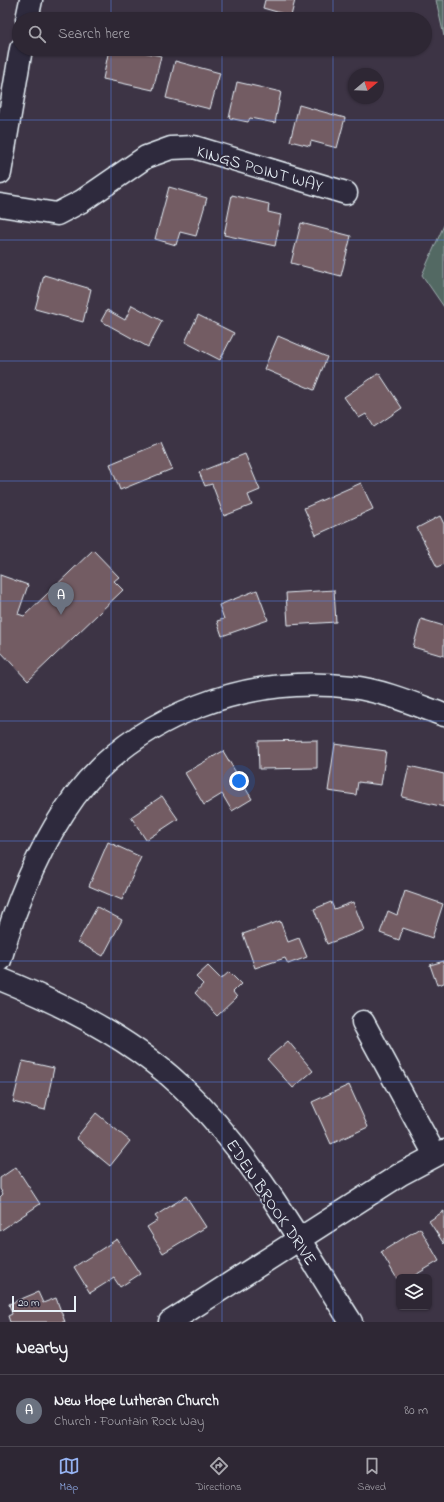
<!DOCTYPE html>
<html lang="en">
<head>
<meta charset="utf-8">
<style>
  :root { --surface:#2e2734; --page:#3a3340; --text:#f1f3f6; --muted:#a7a5ac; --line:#49444f; --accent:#95b2f1 }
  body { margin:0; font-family:"Indie Flower",sans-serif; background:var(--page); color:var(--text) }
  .controls { position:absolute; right:12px; bottom:12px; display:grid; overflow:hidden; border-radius:6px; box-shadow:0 1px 3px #0004 }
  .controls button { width:36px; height:36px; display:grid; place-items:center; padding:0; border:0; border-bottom:1px solid var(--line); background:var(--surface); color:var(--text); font:20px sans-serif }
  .compass { position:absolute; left:348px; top:68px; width:36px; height:36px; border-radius:50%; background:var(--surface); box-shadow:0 1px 3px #0004; rotate:71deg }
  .scale { position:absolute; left:12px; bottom:10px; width:64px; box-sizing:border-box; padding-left:4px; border:2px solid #e8f1f8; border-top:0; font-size:11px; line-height:14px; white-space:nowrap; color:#e8f1f8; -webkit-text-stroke:3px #2f2a3d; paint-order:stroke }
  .you { position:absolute; left:239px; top:781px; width:14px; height:14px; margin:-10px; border:3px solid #fff; border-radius:50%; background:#1a73e8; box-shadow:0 0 0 6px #1a73e833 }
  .badge { display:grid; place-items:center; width:26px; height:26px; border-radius:50%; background:var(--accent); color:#fff; font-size:13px; font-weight:700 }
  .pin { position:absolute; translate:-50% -33px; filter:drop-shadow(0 1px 2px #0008) }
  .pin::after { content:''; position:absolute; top:21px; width:14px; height:12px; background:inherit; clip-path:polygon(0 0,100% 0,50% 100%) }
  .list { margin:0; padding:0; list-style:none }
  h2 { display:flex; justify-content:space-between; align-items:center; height:52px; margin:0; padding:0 16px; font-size:17px }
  h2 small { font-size:13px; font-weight:400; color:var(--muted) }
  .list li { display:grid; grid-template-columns:26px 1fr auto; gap:12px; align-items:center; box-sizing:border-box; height:72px; padding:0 16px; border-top:1px solid var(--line) }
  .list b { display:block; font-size:15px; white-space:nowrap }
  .list p { margin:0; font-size:13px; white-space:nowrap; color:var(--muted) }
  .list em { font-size:13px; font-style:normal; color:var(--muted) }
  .icon { flex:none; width:22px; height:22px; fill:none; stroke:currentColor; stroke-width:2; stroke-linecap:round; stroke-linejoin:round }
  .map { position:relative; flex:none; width:444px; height:1322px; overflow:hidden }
  .search { position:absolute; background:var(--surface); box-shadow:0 1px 3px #0004; left:12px; right:12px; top:12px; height:44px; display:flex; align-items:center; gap:10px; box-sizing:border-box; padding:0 14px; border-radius:22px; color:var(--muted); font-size:15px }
  .sheet { height:124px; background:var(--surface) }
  nav { display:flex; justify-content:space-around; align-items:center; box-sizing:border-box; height:56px; border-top:1px solid var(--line); background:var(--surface); font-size:11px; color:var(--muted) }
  nav a { display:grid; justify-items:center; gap:2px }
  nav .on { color:var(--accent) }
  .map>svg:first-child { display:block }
  .green { fill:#536964; stroke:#9eadae }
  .building { fill:#735b64; stroke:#e8f1f8 }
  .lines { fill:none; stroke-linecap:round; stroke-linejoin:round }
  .minor-casing { stroke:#e8f1f8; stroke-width:25 }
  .minor { stroke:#2f2a3d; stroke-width:22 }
  .grid { fill:none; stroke:#5a7fe2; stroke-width:1; stroke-opacity:0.55 }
  .labels { text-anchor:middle; stroke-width:4; stroke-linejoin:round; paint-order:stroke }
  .street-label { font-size:17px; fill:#e8f1f8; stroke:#2f2a3d }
</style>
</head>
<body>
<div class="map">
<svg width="444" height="1322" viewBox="0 0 444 1322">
  <rect width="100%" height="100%" fill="#3d3445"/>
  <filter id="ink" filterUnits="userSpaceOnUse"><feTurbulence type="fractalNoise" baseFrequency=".025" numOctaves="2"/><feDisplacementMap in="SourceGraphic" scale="8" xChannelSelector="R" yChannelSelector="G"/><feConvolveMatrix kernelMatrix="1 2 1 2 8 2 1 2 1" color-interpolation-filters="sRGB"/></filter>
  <g filter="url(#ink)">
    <!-- green -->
    <g class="green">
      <path d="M436,0H444V36Z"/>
      <path d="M444,225V307L422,275Z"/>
    </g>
    <!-- building -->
    <g class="building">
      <path d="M265,0H295L291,16L263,8Z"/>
      <path d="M109,49H129L161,56L153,90L103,79Z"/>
      <path d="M175,61L220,73L210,109L166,98Z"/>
      <path d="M237,82L281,92L275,123L250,118L248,122L229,118Z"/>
      <path d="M299,105L345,118L337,148L311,141L310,146L290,141Z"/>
      <path d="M169,187L207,198L196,236L180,232L176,245L155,239Z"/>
      <path d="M232,195L269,204L268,212L281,215L275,246L224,235Z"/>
      <path d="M301,223L351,236L341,276L291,263Z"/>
      <path d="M44,275L91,289L83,322L35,309Z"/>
      <path d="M132,305L162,321L148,347L101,321L107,310L125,320Z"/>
      <path d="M198,315L234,333L220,360L185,342Z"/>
      <path d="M278,336L327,357L314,390L264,369Z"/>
      <path d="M379,373L402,408L374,427L366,414L359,418L344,397Z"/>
      <path d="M161,443L172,469L120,490L110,464Z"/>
      <path d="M245,454L260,490L248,495L252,505L224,516L212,484L205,486L199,472Z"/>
      <path d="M361,483L373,509L316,535L304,508Z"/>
      <path d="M440,516L444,524V564L437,567L417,528Z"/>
      <path d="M93,550L119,577L114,581L123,590L28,681L0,651V575L28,585L18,614L24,616Z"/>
      <path d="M257,590L268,620L222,636L217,621L224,619L219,605Z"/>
      <path d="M334,590L336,622L288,625L286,593Z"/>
      <path d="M421,619L444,626V656L413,647Z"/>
      <path d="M317,740V768L259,769L258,741Z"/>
      <path d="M335,744L386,751L381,785L358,782L356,795L328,791Z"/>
      <path d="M223,751L252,799L232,811L222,794L204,805L185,773Z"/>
      <path d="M409,766L444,774V807L402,797Z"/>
      <path d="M162,796L178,819L146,840L131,817Z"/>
      <path d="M108,842L141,857L122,900L89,886Z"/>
      <path d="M405,891L443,904L432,938L403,928L399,940L380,933L388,911L397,915Z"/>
      <path d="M331,902L334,909L353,902L364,930L327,944L314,909Z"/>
      <path d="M97,907L122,920L103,956L78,942Z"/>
      <path d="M280,921L288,942L299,938L307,957L288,964L285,958L255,968L243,934Z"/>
      <path d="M444,961V983L437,985L430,965Z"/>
      <path d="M208,966L221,979L229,972L241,984L233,992L237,997L217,1016L195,993L203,984L196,977Z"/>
      <path d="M288,1041L313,1071L293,1088L267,1059Z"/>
      <path d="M23,1061L54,1068L45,1110L13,1102Z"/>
      <path d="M349,1085L368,1127L331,1144L312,1102Z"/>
      <path d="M96,1113L130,1141L110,1166L76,1138Z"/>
      <path d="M16,1167L40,1204L0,1231V1197L3,1194L0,1189V1178Z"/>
      <path d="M186,1196L206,1227L163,1253L147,1227L158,1220L155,1216Z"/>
      <path d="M444,1211V1244L429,1221Z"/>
      <path d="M420,1228L439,1261L412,1277H399V1282L381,1252Z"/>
      <path d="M117,1239L140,1274L120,1287L114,1278L90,1293L74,1267Z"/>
      <path d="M38,1292L43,1303L56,1298L65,1322H10L8,1316L12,1314L9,1304Z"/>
    </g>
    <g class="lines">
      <defs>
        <g id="minor">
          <path d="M27,19L31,0"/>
          <path d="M0,173L21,49"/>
          <path d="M0,205L57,214L82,201L146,157L171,148L194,147L346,193"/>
          <path d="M0,960C16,903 40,844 75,796C138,714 250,674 352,687C384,691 414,704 444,715"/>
          <path d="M0,979C65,1005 130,1038 181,1086C252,1153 299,1241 351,1322"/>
          <path d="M363,1022L435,1155"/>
          <path d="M170,1322L401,1174L444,1151"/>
        </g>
      </defs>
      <!-- minor casing -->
      <use href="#minor" class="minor-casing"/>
      <!-- minor -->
      <use href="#minor" class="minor"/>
    </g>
  </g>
  <!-- grid -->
  <path class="grid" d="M111,0V19M222,0V19M333,0V19M111,49V1322M222,49V1322M333,49V1322M0,120H444M0,240H444M0,361H444M0,481H444M0,601H444M0,721H444M0,841H444M0,961H444M0,1082H444M0,1202H444"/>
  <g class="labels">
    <!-- street labels -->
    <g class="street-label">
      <text transform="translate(260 168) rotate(16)" y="6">KINGS POINT WAY</text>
      <text transform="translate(272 1202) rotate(56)" y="6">EDEN BROOK DRIVE</text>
    </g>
  </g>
</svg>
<div class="controls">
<button><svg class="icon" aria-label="layers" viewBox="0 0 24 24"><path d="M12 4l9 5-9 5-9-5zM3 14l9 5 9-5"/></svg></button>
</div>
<svg class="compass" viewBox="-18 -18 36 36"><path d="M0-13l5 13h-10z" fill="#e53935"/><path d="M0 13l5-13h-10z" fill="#a7a5ac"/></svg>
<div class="scale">20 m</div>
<div class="you"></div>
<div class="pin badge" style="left:61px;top:615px;background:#6b7280">A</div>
<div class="search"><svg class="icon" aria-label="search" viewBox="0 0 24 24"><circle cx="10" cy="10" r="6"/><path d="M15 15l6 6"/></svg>Search here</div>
</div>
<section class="sheet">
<h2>Nearby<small></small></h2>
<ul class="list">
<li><span class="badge" style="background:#6b7280">A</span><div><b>New Hope Lutheran Church</b><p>Church · Fountain Rock Way</p></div><em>80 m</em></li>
</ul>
</section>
<nav>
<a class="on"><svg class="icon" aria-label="map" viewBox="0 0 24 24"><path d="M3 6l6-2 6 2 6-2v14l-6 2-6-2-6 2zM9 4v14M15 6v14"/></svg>Map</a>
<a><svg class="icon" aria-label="directions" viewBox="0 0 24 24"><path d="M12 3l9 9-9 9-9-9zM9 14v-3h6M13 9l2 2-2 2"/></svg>Directions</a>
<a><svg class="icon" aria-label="saved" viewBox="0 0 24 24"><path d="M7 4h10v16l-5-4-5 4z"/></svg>Saved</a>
</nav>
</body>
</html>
